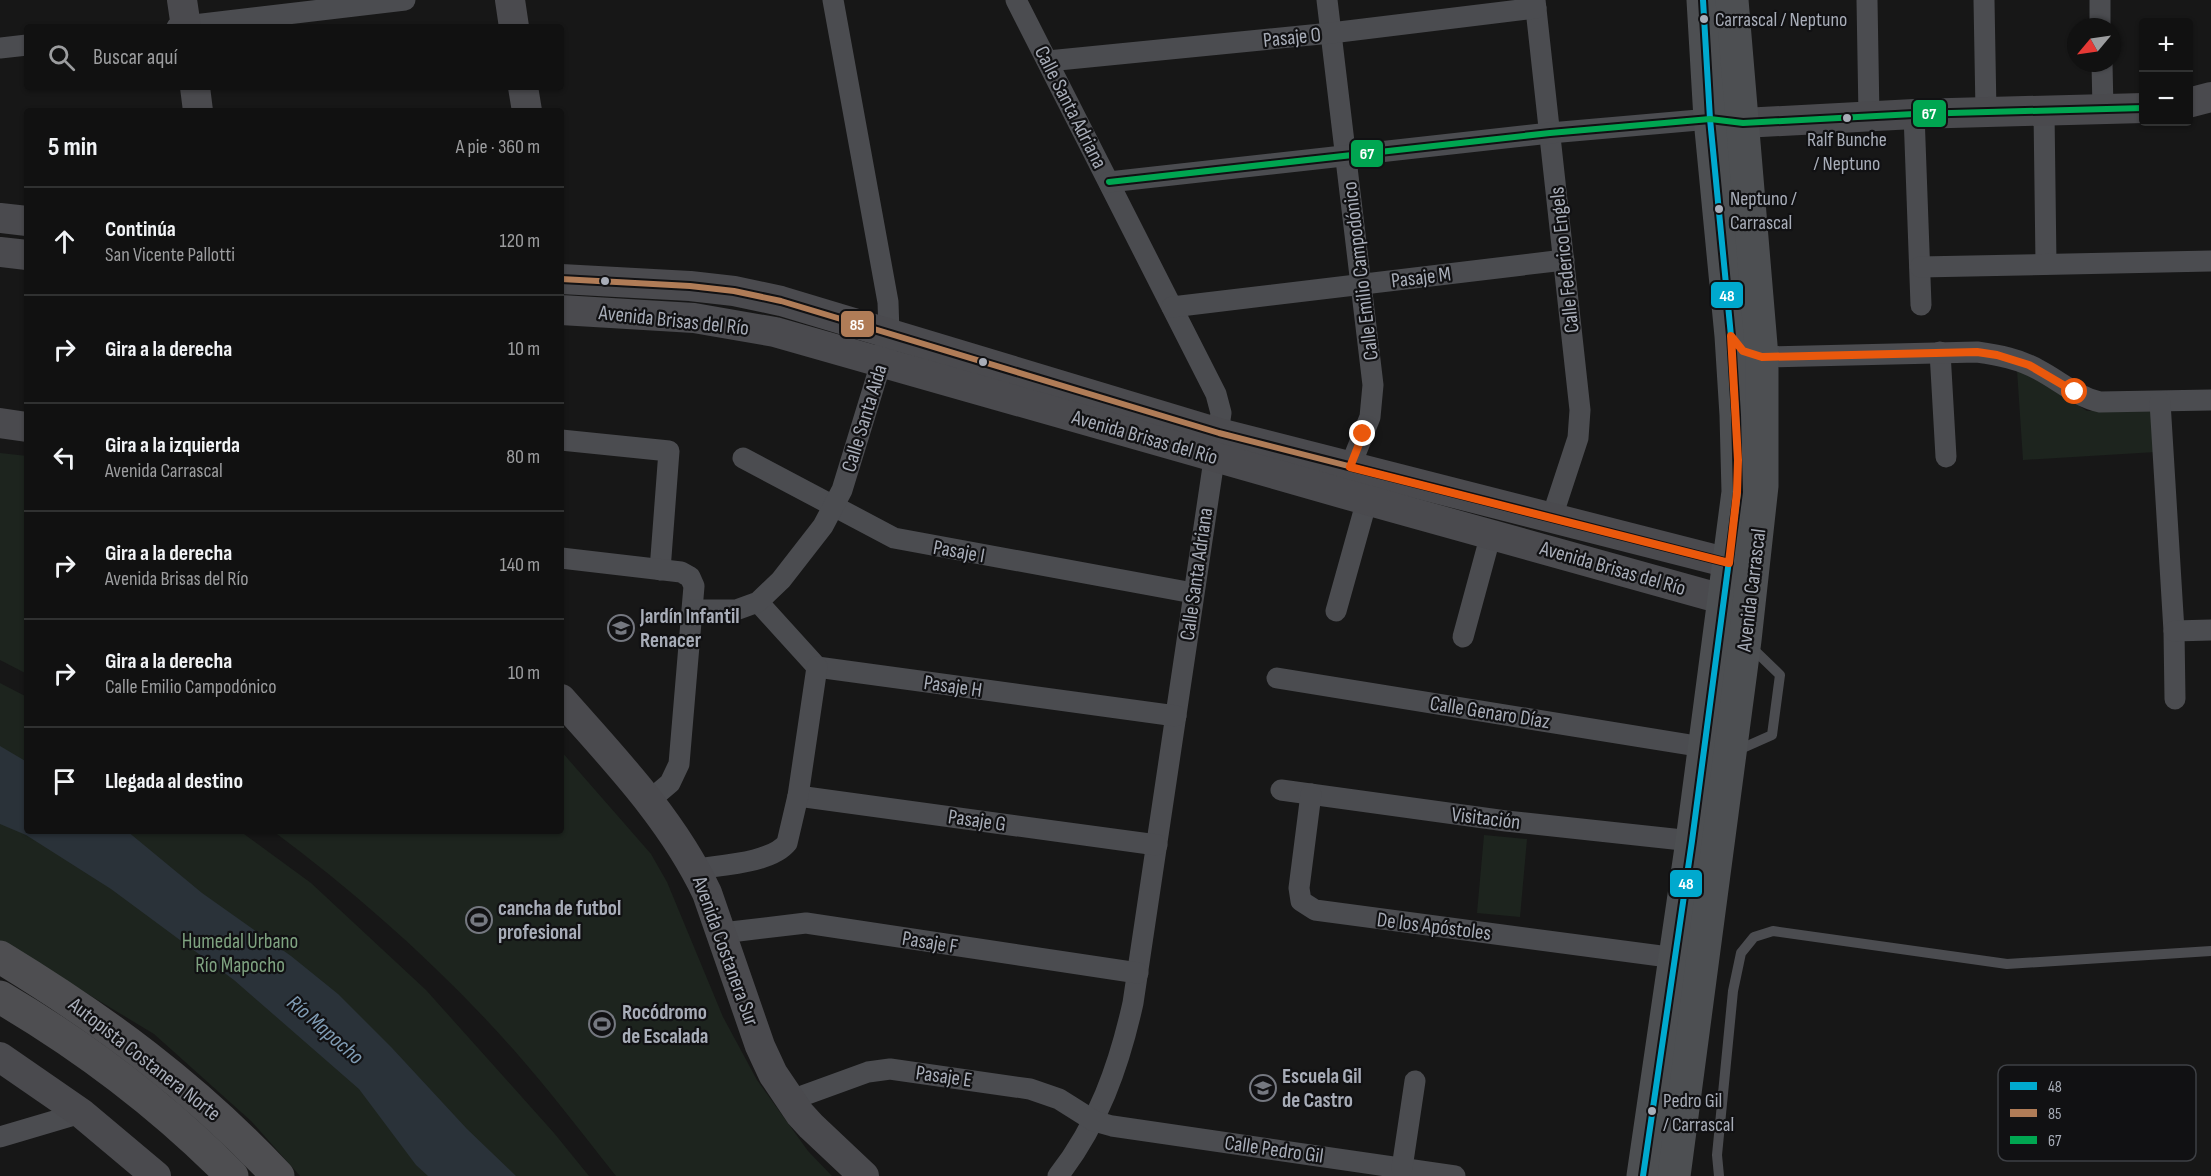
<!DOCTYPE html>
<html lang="es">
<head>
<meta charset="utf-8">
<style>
  :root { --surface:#111; --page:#1a1a1a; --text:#f1f3f6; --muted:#9c9d9f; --line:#303131 }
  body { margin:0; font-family:"Sofia Sans Condensed",sans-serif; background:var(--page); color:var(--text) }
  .controls { position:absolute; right:18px; top:18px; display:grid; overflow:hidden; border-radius:6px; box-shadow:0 2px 4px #0004 }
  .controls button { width:54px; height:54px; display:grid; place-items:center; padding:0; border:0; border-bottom:2px solid var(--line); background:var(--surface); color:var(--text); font:30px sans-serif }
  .compass { position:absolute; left:2067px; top:18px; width:54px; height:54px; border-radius:50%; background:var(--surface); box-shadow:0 2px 4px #0004; rotate:241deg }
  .stop { position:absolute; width:18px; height:18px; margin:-14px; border:4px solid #ea580c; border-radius:50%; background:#fff }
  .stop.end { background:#ea580c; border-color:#fff; box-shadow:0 2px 6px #0008 }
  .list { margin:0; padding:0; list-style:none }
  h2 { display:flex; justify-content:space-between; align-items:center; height:78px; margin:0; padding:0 24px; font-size:26px }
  h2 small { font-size:20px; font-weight:400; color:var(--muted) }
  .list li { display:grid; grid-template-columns:39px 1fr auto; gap:18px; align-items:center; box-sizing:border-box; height:108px; padding:0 24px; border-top:2px solid var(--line) }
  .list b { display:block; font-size:22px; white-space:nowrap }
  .list p { margin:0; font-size:20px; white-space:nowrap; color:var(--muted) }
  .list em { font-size:20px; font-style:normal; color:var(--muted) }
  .icon { flex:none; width:33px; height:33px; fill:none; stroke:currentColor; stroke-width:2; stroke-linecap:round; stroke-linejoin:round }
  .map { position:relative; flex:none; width:2211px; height:1176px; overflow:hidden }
  .search { position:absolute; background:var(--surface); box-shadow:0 2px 4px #0004; left:24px; top:24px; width:540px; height:66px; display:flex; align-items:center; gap:15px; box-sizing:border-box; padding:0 21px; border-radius:6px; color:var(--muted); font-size:22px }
  .panel { position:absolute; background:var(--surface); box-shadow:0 2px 4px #0004; left:24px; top:108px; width:540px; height:726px; border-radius:6px }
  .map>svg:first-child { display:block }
  .green { fill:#1d241e }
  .water { fill:#2a3239 }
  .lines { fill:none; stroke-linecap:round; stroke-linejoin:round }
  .lane { stroke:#4b4c50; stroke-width:10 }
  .street { stroke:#4b4c50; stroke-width:21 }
  .secondary { stroke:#4a4a4e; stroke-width:30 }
  .primary { stroke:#4d4f52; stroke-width:33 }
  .highway { stroke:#4e4e51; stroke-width:33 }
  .bus-1-casing { stroke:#111113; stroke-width:10 }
  .bus-2-casing { stroke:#111113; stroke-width:10 }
  .bus-3-casing { stroke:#111113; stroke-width:10 }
  .bus-1 { stroke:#00a9ce; stroke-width:6 }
  .bus-2 { stroke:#b07c57; stroke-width:6 }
  .bus-3 { stroke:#00a651; stroke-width:6 }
  .route { stroke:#ea580c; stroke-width:8 }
  .bus-dot { fill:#a8adb8; stroke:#111113; stroke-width:2 }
  .labels { text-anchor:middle; stroke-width:4.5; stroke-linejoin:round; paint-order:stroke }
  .bus-label { font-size:20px; fill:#a8adb8; stroke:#111113; text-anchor:start }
  .street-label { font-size:21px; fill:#a8adb8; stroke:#111113 }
  .poi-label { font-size:21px; font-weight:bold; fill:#a8adb8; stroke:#111113; text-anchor:start }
  .park-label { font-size:21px; fill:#7fa381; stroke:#111113 }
  .water-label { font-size:22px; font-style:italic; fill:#7f9bb3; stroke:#111113 }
  .key { fill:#111113; stroke:#3e4045; stroke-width:1.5 }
  .key-label { font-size:16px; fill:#a8adb8 }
  .line-badge { stroke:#111113; stroke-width:2 }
  .badge-label { font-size:16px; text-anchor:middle; font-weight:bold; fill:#fff }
</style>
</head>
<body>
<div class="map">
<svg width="2211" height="1176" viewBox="0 0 2211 1176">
  <rect width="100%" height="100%" fill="#171717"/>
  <!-- green -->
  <g class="green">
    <path d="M2017,370L2032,375L2087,411H2153L2156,452L2023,460Z"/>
    <path d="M0,453L27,456V674L0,660Z"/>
    <path d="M0,683L27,697V831H240L311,883L426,990L554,1133L589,1176H300L251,1121L154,1034L0,941Z"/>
    <path d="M561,751L651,854L667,882L723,1017L757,1080L808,1151L832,1176H616C582,1133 549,1090 513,1049C441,968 359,895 273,831H561Z"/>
    <path d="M1484,835L1527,839L1520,917L1477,913Z"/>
  </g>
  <!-- water -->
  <path class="water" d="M0,746L27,762V831H127L202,893L291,956L338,994L392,1048L467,1129L516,1176H428L416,1165L359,1089L234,980L111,889L26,835L0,824Z"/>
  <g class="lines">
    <!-- lane -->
    <g class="lane">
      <path d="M1736,751L1772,735L1780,675L1749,645"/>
      <path d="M1719,1176L1717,1155L1733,991L1741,953L1754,937L1773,931L2007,964L2211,951"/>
    </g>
    <!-- street -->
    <g class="street">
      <path d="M1016,0L1216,394L1221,413L1133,1003C1119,1066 1098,1125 1058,1176"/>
      <path d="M1327,0L1373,385L1370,417L1350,467"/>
      <path d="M1535,0L1580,410L1578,438L1552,517"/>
      <path d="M1867,0L1869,116"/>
      <path d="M1984,0L1986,112"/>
      <path d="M2100,0V27"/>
      <path d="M177,27L405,0"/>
      <path d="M0,48L27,45"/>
      <path d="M1048,61L1331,33L1536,8"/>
      <path d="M2102,63L2103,110"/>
      <path d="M2044,111L2046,264"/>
      <path d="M1914,114L1921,305"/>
      <path d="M1109,182L1550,133L1710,119"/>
      <path d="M1920,267L2211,261"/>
      <path d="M1172,307L1564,260"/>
      <path d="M1940,352L1946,457"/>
      <path d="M1762,357L1977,352C1998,355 2020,359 2039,370C2060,381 2077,397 2100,402L2211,400"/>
      <path d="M2160,402L2174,631L2175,699"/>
      <path d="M561,440L669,451L660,570"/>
      <path d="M743,458L894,538L1193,593"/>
      <path d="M561,558L681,572L690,577L694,586L679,764L670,783L650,800"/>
      <path d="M758,602L817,667L1176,716"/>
      <path d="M693,610H736L758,602L781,580L823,526L842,490L881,363L889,333L888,302L833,0"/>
      <path d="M1336,611L1367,500"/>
      <path d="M2174,631L2211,630"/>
      <path d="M1463,637L1491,534"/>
      <path d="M1277,678L1703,747"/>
      <path d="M1281,790L1506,821L1692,841"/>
      <path d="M1311,794L1299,888L1301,901L1315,910L1676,958"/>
      <path d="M798,796L1157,845"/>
      <path d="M696,869C721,865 771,863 787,843L798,796L817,667"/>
      <path d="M722,933L806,923L1138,973"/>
      <path d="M791,1100L868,1072L890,1069L1030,1089L1059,1099L1094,1121L1112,1126L1455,1176"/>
      <path d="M0,1137L81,1113"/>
      <path d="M1402,1168L1415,1081"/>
    </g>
    <!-- secondary -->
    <g class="secondary">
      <path d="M182,0L186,27"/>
      <path d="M510,0L514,27"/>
      <path d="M195,87L198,111"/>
      <path d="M523,87L527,111"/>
      <path d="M2188,103L2211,97"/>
      <path d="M1718,120L1743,123L1914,114L2144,108"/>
      <path d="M0,218L27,221"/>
      <path d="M0,252L27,255"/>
      <path d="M561,279L690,286L734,291L781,301L1219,433L1729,563"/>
      <path d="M561,310L694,318L775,332L1345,494L1722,599"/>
      <path d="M0,423L27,427"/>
      <path d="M561,699C615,760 672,819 707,893L760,1046L773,1074L800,1114L811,1126L864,1176"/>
      <path d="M0,1057L81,1113L156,1176"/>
    </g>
    <!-- primary -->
    <g class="primary">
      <path d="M1643,1176L1692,841L1738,492L1736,415L1731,336L1710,119L1703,0"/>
      <path d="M1674,1176L1745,640L1762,486V357L1732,0"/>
    </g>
    <!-- highway -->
    <g class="highway">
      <path d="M0,957C105,1021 193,1086 278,1176"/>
      <path d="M0,997C85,1047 163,1106 232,1176"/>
    </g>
    <defs>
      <path id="bus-1" d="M1643,1176L1692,841L1738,492L1736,415L1731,336L1710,119L1703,0"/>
      <path id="bus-2" d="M561,279L690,286L734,291L781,301L1219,433L1729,563"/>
      <path id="bus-3" d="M1109,182L1550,133L1710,119L1743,123L1914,114L2144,108"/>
    </defs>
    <!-- bus-1 casing -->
    <use href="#bus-1" class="bus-1-casing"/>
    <!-- bus-2 casing -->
    <use href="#bus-2" class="bus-2-casing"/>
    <!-- bus-3 casing -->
    <use href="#bus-3" class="bus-3-casing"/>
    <!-- bus-1 -->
    <use href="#bus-1" class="bus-1"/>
    <!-- bus-2 -->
    <use href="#bus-2" class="bus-2"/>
    <!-- bus-3 -->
    <use href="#bus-3" class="bus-3"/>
  </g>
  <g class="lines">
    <!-- route -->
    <path class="route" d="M1363,434L1350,467L1729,563L1737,492L1738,460L1731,336L1743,351L1762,357L1977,352L1997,355L2029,365L2075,392"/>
  </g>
  <!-- icons -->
  <defs>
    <symbol id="school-ring" viewBox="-11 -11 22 22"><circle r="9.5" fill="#111113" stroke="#757880" stroke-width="1.5"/><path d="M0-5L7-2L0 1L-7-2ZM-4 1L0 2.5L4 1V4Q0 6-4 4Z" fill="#757880"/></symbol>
    <symbol id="stadium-ring" viewBox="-11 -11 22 22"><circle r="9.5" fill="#111113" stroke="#757880" stroke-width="1.5"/><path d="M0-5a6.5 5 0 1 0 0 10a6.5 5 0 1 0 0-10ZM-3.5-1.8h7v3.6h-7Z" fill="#757880"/></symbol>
  </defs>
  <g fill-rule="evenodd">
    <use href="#school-ring" x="606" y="613" width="30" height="30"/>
    <use href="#stadium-ring" x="464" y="905" width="30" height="30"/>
    <use href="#stadium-ring" x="587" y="1009" width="30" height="30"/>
    <use href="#school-ring" x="1248" y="1073" width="30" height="30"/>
  </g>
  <!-- markers -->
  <g class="bus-dot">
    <circle cx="1704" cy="19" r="5"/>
    <circle cx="1847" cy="118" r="5"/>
    <circle cx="1719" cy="209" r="5"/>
    <circle cx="605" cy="281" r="5"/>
    <circle cx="983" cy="362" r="5"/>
    <circle cx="1652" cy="1111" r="5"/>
  </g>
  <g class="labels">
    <!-- bus labels -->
    <g class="bus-label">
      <text x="1715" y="26">Carrascal / Neptuno</text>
      <text x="1847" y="146" text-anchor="middle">Ralf Bunche<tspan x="1847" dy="24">/ Neptuno</tspan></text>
      <text x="1730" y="205">Neptuno /<tspan x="1730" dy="24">Carrascal</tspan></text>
      <text x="1663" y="1107">Pedro Gil<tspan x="1663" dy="24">/ Carrascal</tspan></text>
    </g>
    <!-- street labels -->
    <g class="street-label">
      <text transform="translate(1292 37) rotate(-6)" y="7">Pasaje O</text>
      <text transform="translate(1071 107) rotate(63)" y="7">Calle Santa Adriana</text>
      <text transform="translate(1564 260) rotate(-96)" y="7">Calle Federico Engels</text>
      <text transform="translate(1360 271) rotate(-97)" y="7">Calle Emilio Campodónico</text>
      <text transform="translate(1421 277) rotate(-7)" y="7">Pasaje M</text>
      <text transform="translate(674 320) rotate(6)" y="7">Avenida Brisas del Río</text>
      <text transform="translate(864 418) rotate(-73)" y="7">Calle Santa Aida</text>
      <text transform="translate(1145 437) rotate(16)" y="7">Avenida Brisas del Río</text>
      <text transform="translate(959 551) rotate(10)" y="7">Pasaje I</text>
      <text transform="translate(1613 568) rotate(16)" y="7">Avenida Brisas del Río</text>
      <text transform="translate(1196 574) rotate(-82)" y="7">Calle Santa Adriana</text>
      <text transform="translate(1751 590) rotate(-83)" y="7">Avenida Carrascal</text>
      <text transform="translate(953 686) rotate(8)" y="7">Pasaje H</text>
      <text transform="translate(1490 712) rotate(9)" y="7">Calle Genaro Díaz</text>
      <text transform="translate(1486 818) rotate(7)" y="7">Visitación</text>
      <text transform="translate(977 820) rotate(8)" y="7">Pasaje G</text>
      <text transform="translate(1434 926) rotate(7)" y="7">De los Apóstoles</text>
      <text transform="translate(930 942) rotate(9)" y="7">Pasaje F</text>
      <text transform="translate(726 951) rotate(70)" y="7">Avenida Costanera Sur</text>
      <text transform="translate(145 1059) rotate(38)" y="7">Autopista Costanera Norte</text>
      <text transform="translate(944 1076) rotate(8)" y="7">Pasaje E</text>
      <text transform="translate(1274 1149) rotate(8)" y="7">Calle Pedro Gil</text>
    </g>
    <!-- poi labels -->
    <g class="poi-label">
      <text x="640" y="623">Jardín Infantil<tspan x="640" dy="24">Renacer</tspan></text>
      <text x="498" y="915">cancha de futbol<tspan x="498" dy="24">profesional</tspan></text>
      <text x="622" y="1019">Rocódromo<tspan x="622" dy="24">de Escalada</tspan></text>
      <text x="1282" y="1083">Escuela Gil<tspan x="1282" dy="24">de Castro</tspan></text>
    </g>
    <!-- park labels -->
    <g class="park-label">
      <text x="240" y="948">Humedal Urbano<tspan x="240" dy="24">Río Mapocho</tspan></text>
    </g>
    <!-- water labels -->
    <g class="water-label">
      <text transform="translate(326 1029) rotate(41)" y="8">Río Mapocho</text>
    </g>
  </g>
  <!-- legend -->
  <rect x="1998" y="1065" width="198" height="96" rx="9" class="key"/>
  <rect x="2010" y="1082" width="27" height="8" fill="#00a9ce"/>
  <rect x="2010" y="1109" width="27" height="8" fill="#b07c57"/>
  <rect x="2010" y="1136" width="27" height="8" fill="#00a651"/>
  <g class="key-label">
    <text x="2048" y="1092">48</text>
    <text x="2048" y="1119">85</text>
    <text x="2048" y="1146">67</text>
  </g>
  <g class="line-badge">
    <rect x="1912" y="99" width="35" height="29" rx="6" fill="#00a651"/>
    <rect x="1350" y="139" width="34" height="29" rx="6" fill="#00a651"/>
    <rect x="1710" y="281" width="34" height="28" rx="6" fill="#00a9ce"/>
    <rect x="840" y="310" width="35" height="28" rx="6" fill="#b07c57"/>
    <rect x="1669" y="869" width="34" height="29" rx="6" fill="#00a9ce"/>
  </g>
  <g class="badge-label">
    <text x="1929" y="119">67</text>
    <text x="1367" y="159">67</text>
    <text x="1727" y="301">48</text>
    <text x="857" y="330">85</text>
    <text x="1686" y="889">48</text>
  </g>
</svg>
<div class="controls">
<button>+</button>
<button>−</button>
</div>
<svg class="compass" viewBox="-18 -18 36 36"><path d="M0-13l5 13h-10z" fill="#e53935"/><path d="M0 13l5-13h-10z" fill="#9c9d9f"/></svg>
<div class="stop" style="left:2075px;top:392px"></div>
<div class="stop end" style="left:1363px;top:434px"></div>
<div class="search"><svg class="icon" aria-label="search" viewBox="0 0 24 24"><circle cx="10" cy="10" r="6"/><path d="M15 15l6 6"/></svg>Buscar aquí</div>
<section class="panel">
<h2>5 min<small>A pie · 360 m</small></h2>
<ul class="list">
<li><svg class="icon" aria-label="ahead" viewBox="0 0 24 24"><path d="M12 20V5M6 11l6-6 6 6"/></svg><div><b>Continúa</b><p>San Vicente Pallotti</p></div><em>120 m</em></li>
<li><svg class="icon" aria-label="right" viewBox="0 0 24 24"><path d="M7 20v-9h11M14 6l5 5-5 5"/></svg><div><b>Gira a la derecha</b></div><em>10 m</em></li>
<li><svg class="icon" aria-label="left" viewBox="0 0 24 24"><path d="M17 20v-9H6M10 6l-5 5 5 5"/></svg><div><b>Gira a la izquierda</b><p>Avenida Carrascal</p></div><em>80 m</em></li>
<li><svg class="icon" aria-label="right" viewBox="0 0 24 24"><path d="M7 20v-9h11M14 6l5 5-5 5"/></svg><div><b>Gira a la derecha</b><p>Avenida Brisas del Río</p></div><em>140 m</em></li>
<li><svg class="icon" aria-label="right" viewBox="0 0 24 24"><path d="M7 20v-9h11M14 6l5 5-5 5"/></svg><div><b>Gira a la derecha</b><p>Calle Emilio Campodónico</p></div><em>10 m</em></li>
<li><svg class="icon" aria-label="arrive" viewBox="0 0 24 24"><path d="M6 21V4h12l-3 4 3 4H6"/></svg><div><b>Llegada al destino</b></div></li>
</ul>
</section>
</div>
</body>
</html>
